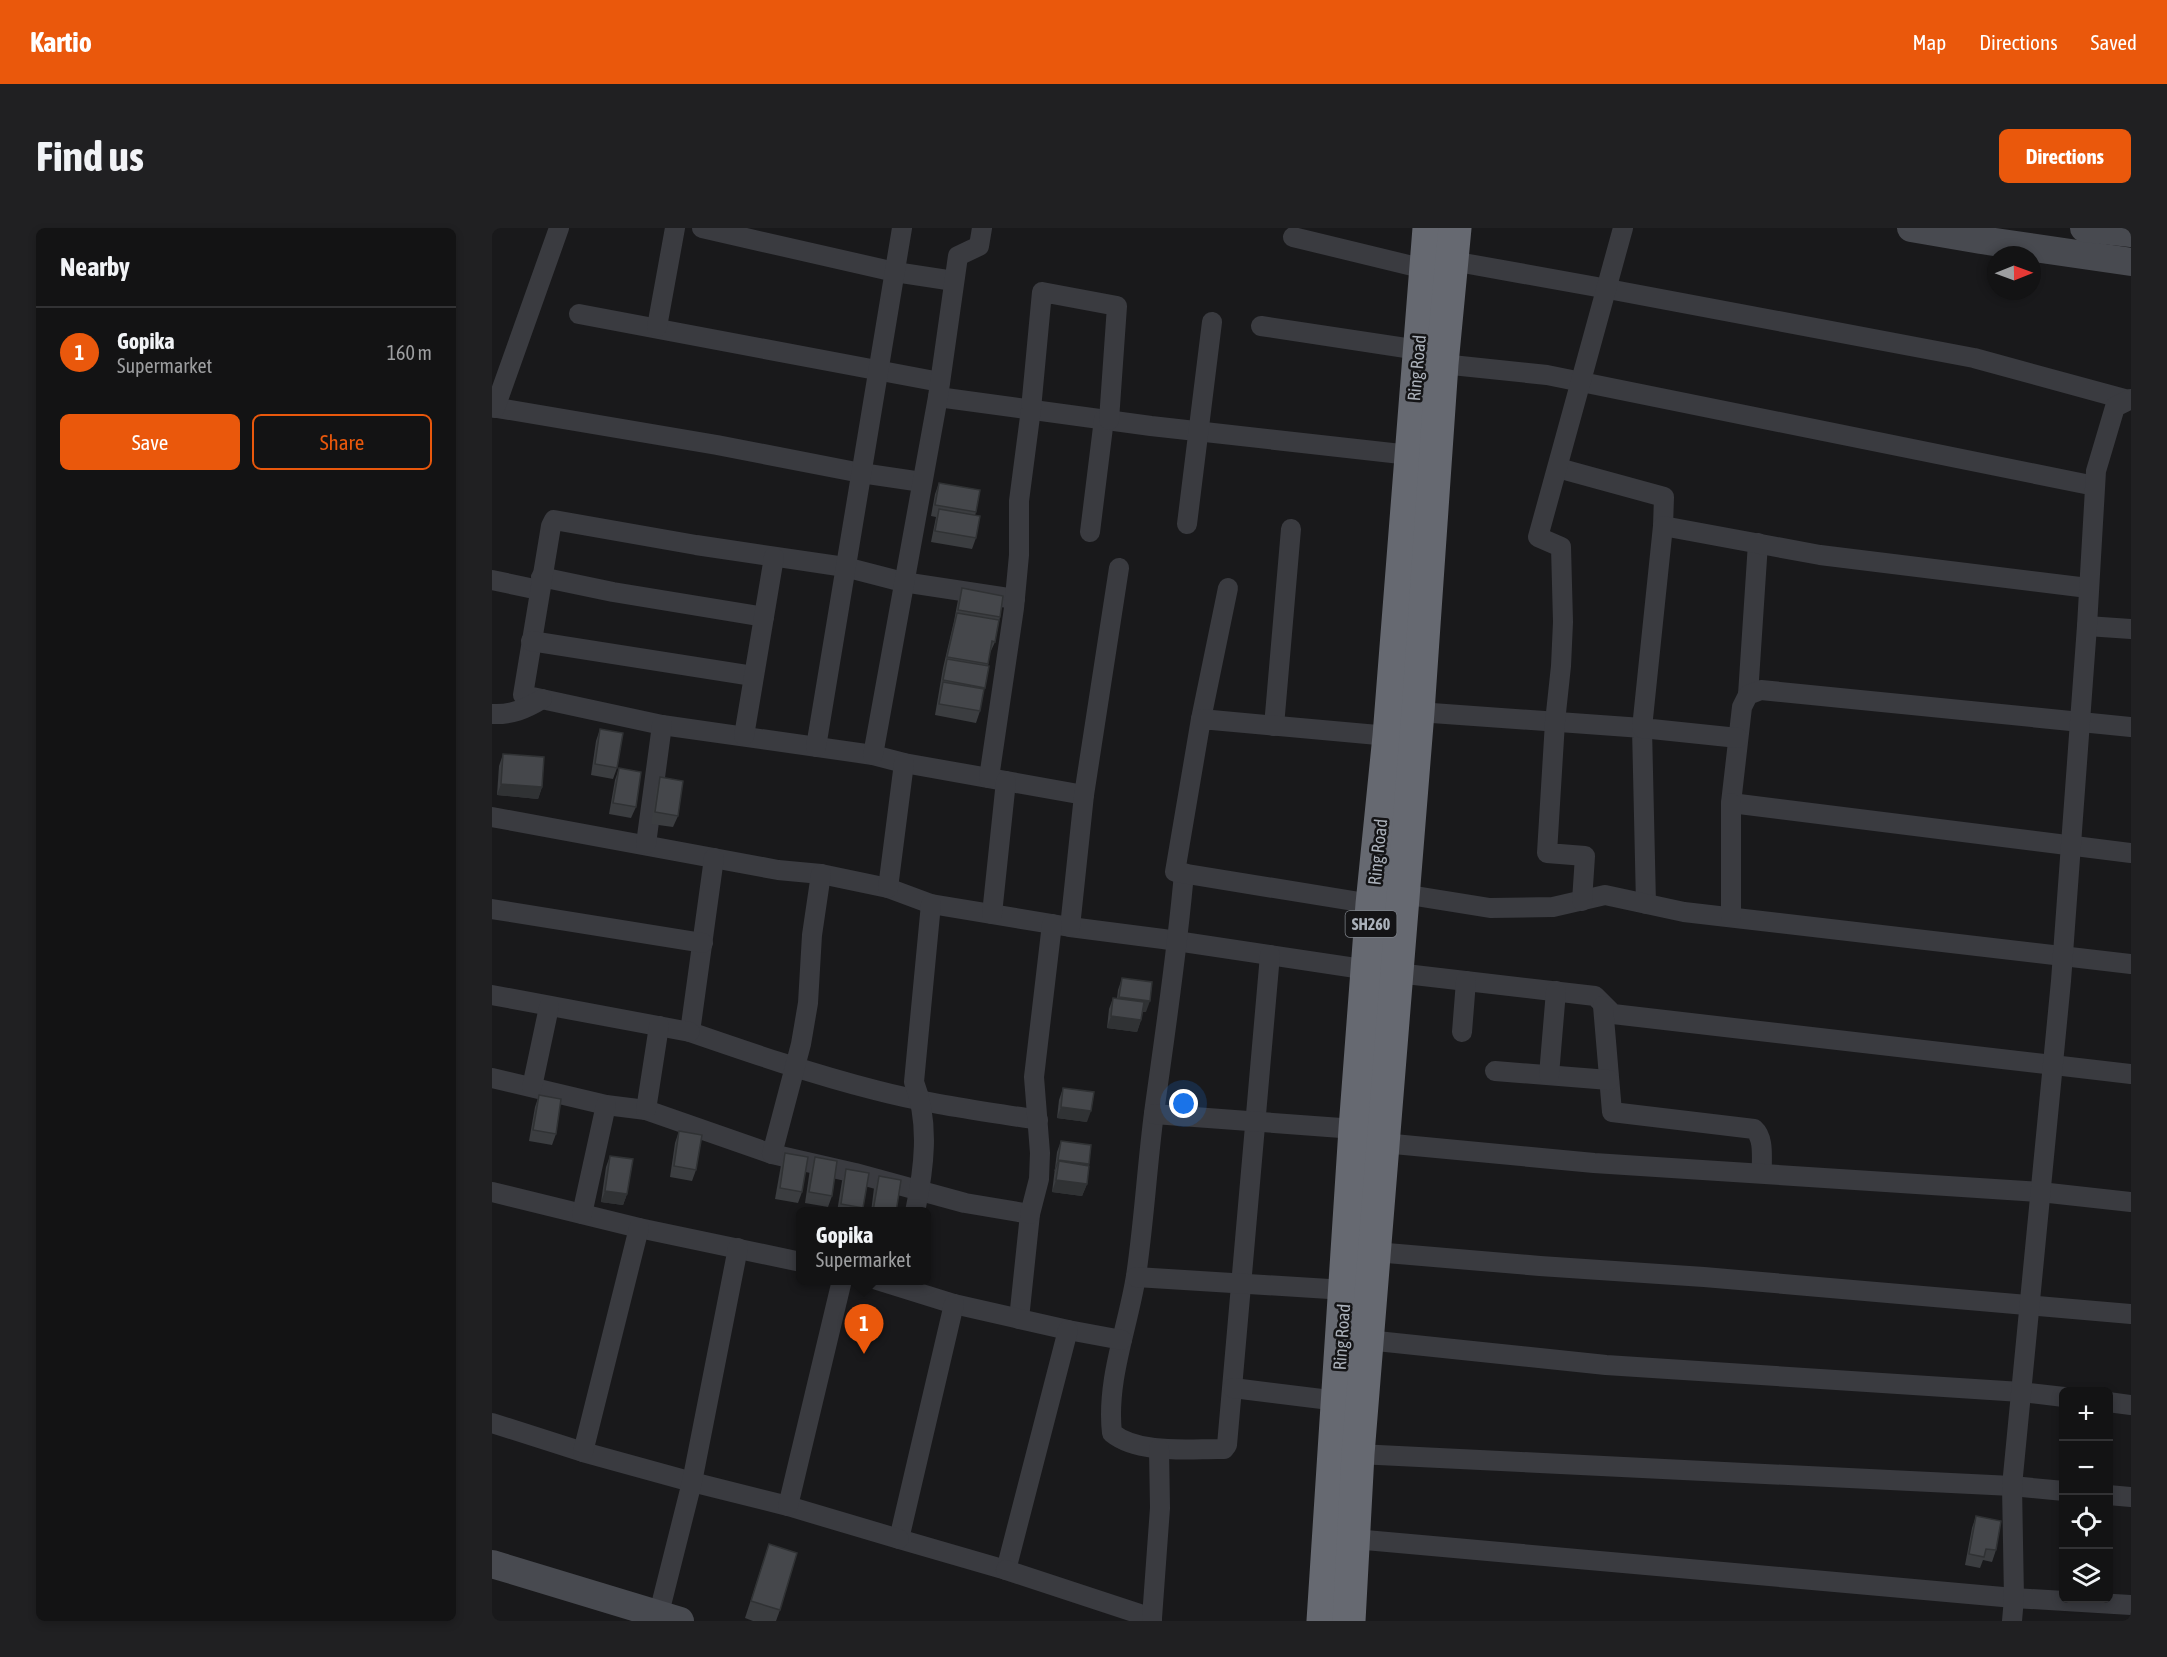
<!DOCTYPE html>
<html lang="en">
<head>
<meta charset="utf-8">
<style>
  :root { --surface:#131314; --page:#202022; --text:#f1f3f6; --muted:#9d9ea0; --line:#323234; --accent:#ea580c }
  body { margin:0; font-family:"Asap Condensed",sans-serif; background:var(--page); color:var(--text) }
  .controls { position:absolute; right:18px; bottom:18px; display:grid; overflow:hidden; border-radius:9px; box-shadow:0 3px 9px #0003 }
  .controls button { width:54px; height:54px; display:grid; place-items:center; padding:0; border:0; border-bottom:2px solid var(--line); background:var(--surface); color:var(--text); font:30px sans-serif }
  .compass { position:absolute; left:1495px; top:18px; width:54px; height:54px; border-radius:50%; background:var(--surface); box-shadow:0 3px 9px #0003; rotate:89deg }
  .you { position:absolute; left:692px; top:876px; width:21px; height:21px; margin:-15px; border:4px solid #fff; border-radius:50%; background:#1a73e8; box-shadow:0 0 0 9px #1a73e833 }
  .badge { display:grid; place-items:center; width:39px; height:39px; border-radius:50%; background:var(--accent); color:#fff; font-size:20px; font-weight:700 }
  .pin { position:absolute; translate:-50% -50px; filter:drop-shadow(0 2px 3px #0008) }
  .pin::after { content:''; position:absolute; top:32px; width:21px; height:18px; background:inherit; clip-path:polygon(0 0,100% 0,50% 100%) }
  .popup { position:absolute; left:304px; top:979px; width:135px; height:78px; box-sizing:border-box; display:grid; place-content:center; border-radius:9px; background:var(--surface); filter:drop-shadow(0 2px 4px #0005); font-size:20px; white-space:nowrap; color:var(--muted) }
  .popup b { font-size:22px; color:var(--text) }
  .popup::after { content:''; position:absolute; left:50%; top:100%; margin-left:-12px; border:12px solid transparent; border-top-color:var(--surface) }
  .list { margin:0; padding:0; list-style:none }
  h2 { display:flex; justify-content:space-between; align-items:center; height:78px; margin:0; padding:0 24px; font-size:26px }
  h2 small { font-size:20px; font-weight:400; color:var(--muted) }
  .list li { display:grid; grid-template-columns:39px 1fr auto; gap:18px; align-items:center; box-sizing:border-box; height:90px; padding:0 24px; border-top:2px solid var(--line) }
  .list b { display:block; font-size:22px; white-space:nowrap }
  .list p { margin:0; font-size:20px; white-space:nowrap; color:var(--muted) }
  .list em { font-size:20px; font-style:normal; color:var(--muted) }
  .actions { display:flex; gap:12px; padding:18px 24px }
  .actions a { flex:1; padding:14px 0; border:2px solid var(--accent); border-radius:9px; text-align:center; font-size:21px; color:var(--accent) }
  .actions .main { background:var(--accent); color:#fff }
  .icon { flex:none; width:33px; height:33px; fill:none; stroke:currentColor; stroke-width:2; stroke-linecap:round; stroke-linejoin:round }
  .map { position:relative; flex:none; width:1639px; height:1393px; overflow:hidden; border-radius:9px }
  header { display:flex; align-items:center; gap:36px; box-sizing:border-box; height:84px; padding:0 30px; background:var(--accent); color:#fff }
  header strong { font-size:28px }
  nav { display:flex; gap:33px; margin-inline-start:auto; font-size:21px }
  .intro { display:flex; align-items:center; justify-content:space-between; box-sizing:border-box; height:144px; padding:0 36px }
  h1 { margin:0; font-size:42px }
  .button { padding:15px 27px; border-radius:9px; background:var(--accent); color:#fff; font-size:21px; font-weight:700 }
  main { display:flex; gap:36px; padding:0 36px }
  aside { flex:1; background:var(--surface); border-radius:9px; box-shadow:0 3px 9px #0003 }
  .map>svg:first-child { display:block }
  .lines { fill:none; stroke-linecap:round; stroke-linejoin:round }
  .street { stroke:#3a3b40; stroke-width:20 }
  .secondary { stroke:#484a50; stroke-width:28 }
  .highway { stroke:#666971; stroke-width:33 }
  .wall { fill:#3b3d40 }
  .shaded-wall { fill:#303234 }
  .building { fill:#45474b; stroke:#303234; stroke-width:1.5 }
  .labels { text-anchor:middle; stroke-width:5; stroke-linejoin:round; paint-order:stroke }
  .shield { fill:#141416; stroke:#7e8289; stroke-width:1.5 }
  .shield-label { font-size:16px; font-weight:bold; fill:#abb1ba }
  .street-label { font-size:18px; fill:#abb1ba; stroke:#141416 }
</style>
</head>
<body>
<header>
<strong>Kartio</strong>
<nav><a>Map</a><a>Directions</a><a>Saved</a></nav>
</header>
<div class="intro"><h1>Find us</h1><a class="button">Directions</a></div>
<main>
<aside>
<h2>Nearby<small></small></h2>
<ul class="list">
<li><span class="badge">1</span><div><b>Gopika</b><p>Supermarket</p></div><em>160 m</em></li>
</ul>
<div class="actions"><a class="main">Save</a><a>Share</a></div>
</aside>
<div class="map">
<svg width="1639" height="1393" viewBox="0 0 1639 1393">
  <rect width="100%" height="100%" fill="#19191b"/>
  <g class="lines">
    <!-- street -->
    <g class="street">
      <path d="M210,0L403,44L462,53"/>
      <path d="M801,9L933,41"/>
      <path d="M960,33L1116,61L1482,130L1636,172"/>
      <path d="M87,86L448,154"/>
      <path d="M769,98L927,122"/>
      <path d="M165,99L183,0"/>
      <path d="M950,136L1055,147L1603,258"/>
      <path d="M446,169L659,198L918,227"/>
      <path d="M0,179L225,217L369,245L430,254"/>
      <path d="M3,180L67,0"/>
      <path d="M1066,240L1172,269L1171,298"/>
      <path d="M695,296L720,94"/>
      <path d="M598,304L612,191"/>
      <path d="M49,349L121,364L272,389"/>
      <path d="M0,352L47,362"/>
      <path d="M523,371L411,354L353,339L204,317L62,292L59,298L31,467L170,497L381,527L412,535L592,567"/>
      <path d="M1595,398L1639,401"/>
      <path d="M39,413L261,448"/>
      <path d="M1256,467L1266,315"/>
      <path d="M926,484L1150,500L1154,676"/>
      <path d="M0,486C19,487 34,481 50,471"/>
      <path d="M709,491L736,360"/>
      <path d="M782,498L799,301"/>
      <path d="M1639,499L1269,462L1256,467L1250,479L1239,575L1639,625"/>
      <path d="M252,508L282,329"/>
      <path d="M1246,510L1150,500L1171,298L1328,327L1596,360"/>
      <path d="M324,519L410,0"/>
      <path d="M381,527L446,169L466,28L487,18L490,0"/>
      <path d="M497,550L522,380L527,327V273L539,181L550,64L625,78L617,192"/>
      <path d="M0,589L286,642L329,646L396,660L439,676L578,699L671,711L877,742"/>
      <path d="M154,616L170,497"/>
      <path d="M222,630L198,804C259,825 320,846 383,862C436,876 491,883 546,892"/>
      <path d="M692,645C685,726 673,805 662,885C655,939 652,994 644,1048C636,1099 614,1152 620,1205C646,1226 694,1221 726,1221H732L735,1217L778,727"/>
      <path d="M396,660L412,535"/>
      <path d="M911,666L998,680L1061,679L1113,667L1192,684L1639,736"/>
      <path d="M1090,673L1093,628L1055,625L1063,494L1069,438L1071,394L1069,319L1046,309L1131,0"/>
      <path d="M880,676L683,644L709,491L897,508"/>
      <path d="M0,681L211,715"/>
      <path d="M500,686L514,553"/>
      <path d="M1239,689V575"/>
      <path d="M578,699L592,567L627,340"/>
      <path d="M905,745L1103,768L1121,786L1639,846"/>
      <path d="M0,767L198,804"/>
      <path d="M1111,778L1120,884L1262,901C1273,911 1269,931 1270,945"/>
      <path d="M970,804L974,753"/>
      <path d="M1003,843L1117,852"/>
      <path d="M1057,847L1064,763"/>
      <path d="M0,850L114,877L154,882L280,926L363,945L473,975L538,986L527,1091"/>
      <path d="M40,859L57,779"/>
      <path d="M154,882L167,798"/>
      <path d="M662,886L863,901"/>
      <path d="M891,915L1102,935L1548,964L1639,974"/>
      <path d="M280,926L309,816L316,775L320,707L329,646"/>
      <path d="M0,964L147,1000L309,1034"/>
      <path d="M423,984C432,941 438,895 422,854L439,676"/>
      <path d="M90,986L114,877"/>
      <path d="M538,986L547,951L548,925L542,849L560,696"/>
      <path d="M883,1024L1048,1038L1212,1049L1639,1086"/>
      <path d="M644,1049L853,1062"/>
      <path d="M385,1052L462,1076L576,1102L630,1112"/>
      <path d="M462,1076L407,1311L514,1342L576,1102"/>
      <path d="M875,1112L1114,1137L1529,1164L1572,1169"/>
      <path d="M741,1160L846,1173"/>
      <path d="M1616,1174L1639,1177"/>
      <path d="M0,1195L91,1224L200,1254L296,1278L407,1311"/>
      <path d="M91,1224L147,1000"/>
      <path d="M866,1226L1520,1258L1572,1263"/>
      <path d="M1616,1267L1639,1269"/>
      <path d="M296,1278L350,1052"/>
      <path d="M862,1311L1522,1370L1639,1377"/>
      <path d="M514,1342L660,1390V1393"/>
      <path d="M660,1390L668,1280L667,1221"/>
      <path d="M165,1393L200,1254L246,1020"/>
      <path d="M1520,1393L1522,1370L1520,1258L1569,753L1595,398L1604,243L1623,179L1639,171"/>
    </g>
    <!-- secondary -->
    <g class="secondary">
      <path d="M1419,0L1489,12L1639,34"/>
      <path d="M1592,0L1639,5"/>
      <path d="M0,1336L188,1393"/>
    </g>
    <!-- highway -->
    <g class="highway">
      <path d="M831,1393L863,901L880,676L897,508L937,0"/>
      <path d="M857,1393L866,1226L926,484L950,136L963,0"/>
    </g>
  </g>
  <!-- wall -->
  <g class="wall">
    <path d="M447,255L484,284L483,288L484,310L480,321L439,314L444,289L439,288L443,266Z"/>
    <path d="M470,360L508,389L503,414L498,425L488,483L484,495L443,487L451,440L462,393L466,372Z"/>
    <path d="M108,501L125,540L121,551L99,547L104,513Z"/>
    <path d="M11,526L50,559L46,571L5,567L7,538Z"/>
    <path d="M127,540L144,579L139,590L117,586L123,552Z"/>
    <path d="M168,549L186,588L181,599L159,596L164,561Z"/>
    <path d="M630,750L654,784H650L649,792L645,804L615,800L617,781L621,770H625L626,762Z"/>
    <path d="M571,860L595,894L565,890L567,872Z"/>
    <path d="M47,867L64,906L60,917L37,913L43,879Z"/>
    <path d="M187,903L204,942L200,953L178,949L183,915Z"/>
    <path d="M569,913L597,936L595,956L590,968L560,964L565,924Z"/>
    <path d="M293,925L310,964L306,975L283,971L289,937Z"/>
    <path d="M118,928L135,966L131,977L109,974L114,939Z"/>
    <path d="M323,929L340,968L336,979L313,975L318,941Z"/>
    <path d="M354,941L371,980L370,984H345L350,953Z"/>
    <path d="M387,948L404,984H379L382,960Z"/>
    <path d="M1484,1288L1504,1322L1500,1334L1491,1332L1488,1340L1473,1337L1480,1300Z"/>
    <path d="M277,1316L288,1382L284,1393H261L253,1390Z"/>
  </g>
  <!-- shaded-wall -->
  <g class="shaded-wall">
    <path d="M9,556L50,559L46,571L5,567Z"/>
    <path d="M627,769L658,773L654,784L623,780Z"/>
    <path d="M619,788L649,792L645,804L615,800Z"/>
    <path d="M569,879L599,883L595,894L565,890Z"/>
    <path d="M566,932L597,936L593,947L567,933L563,943H562Z"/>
    <path d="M564,952L595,956L590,968L560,964Z"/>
    <path d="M113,963L135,966L131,977L109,974Z"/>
  </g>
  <!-- building -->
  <g class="building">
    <path d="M447,255L488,262L484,284L443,277Z"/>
    <path d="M447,281L488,288L484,310L443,303Z"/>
    <path d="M470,360L511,368L508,389L466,382Z"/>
    <path d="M465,385L507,392L503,414L500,413L496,436L455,429Z"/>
    <path d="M455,431L497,438L493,460L451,452Z"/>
    <path d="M451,454L492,461L488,483L447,476Z"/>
    <path d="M108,501L131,505L125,540L103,536Z"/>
    <path d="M11,526L52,529L50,559L9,556Z"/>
    <path d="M127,540L149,544L144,579L121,575Z"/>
    <path d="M168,549L191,553L186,588L163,584Z"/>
    <path d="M630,750L660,754L658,773L627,769Z"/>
    <path d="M621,770L652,774L649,792L619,788Z"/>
    <path d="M571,860L602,864L599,883L569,879Z"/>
    <path d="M47,867L69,871L64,906L41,902Z"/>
    <path d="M187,903L210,907L204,942L182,938Z"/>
    <path d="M569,913L599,917L597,936L566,932Z"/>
    <path d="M293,925L316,929L310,964L288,960Z"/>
    <path d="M118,928L141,931L135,966L113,963Z"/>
    <path d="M323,929L345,933L340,968L317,964Z"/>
    <path d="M567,933L597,938L595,956L564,952Z"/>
    <path d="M354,941L377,945L371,980L349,976Z"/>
    <path d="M387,948L409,952L404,984L381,983Z"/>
    <path d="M1484,1288L1509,1293L1504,1322L1494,1321L1492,1329L1477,1326Z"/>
    <path d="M277,1316L305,1325L288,1382L259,1373Z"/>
  </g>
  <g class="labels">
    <!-- shield labels -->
    <rect class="shield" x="853.5" y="683" width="51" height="26" rx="4.5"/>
    <g class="shield-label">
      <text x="879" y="702">SH260</text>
    </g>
    <!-- street labels -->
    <g class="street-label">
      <text transform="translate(925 140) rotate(-85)" y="6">Ring Road</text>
      <text transform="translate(886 624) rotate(-84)" y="6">Ring Road</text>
      <text transform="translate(850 1109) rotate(-86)" y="6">Ring Road</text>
    </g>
  </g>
</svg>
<div class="controls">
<button>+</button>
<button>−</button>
<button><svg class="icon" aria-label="locate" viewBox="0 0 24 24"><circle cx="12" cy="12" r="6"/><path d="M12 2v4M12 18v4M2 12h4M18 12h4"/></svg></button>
<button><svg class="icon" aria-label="layers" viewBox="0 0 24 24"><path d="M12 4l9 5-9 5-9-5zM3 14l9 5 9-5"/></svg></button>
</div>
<svg class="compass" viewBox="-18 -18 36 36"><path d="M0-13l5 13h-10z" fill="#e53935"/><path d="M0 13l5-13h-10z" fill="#9d9ea0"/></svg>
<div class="you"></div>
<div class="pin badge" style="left:372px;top:1126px">1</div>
<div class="popup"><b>Gopika</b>Supermarket</div>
</div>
</main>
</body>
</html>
